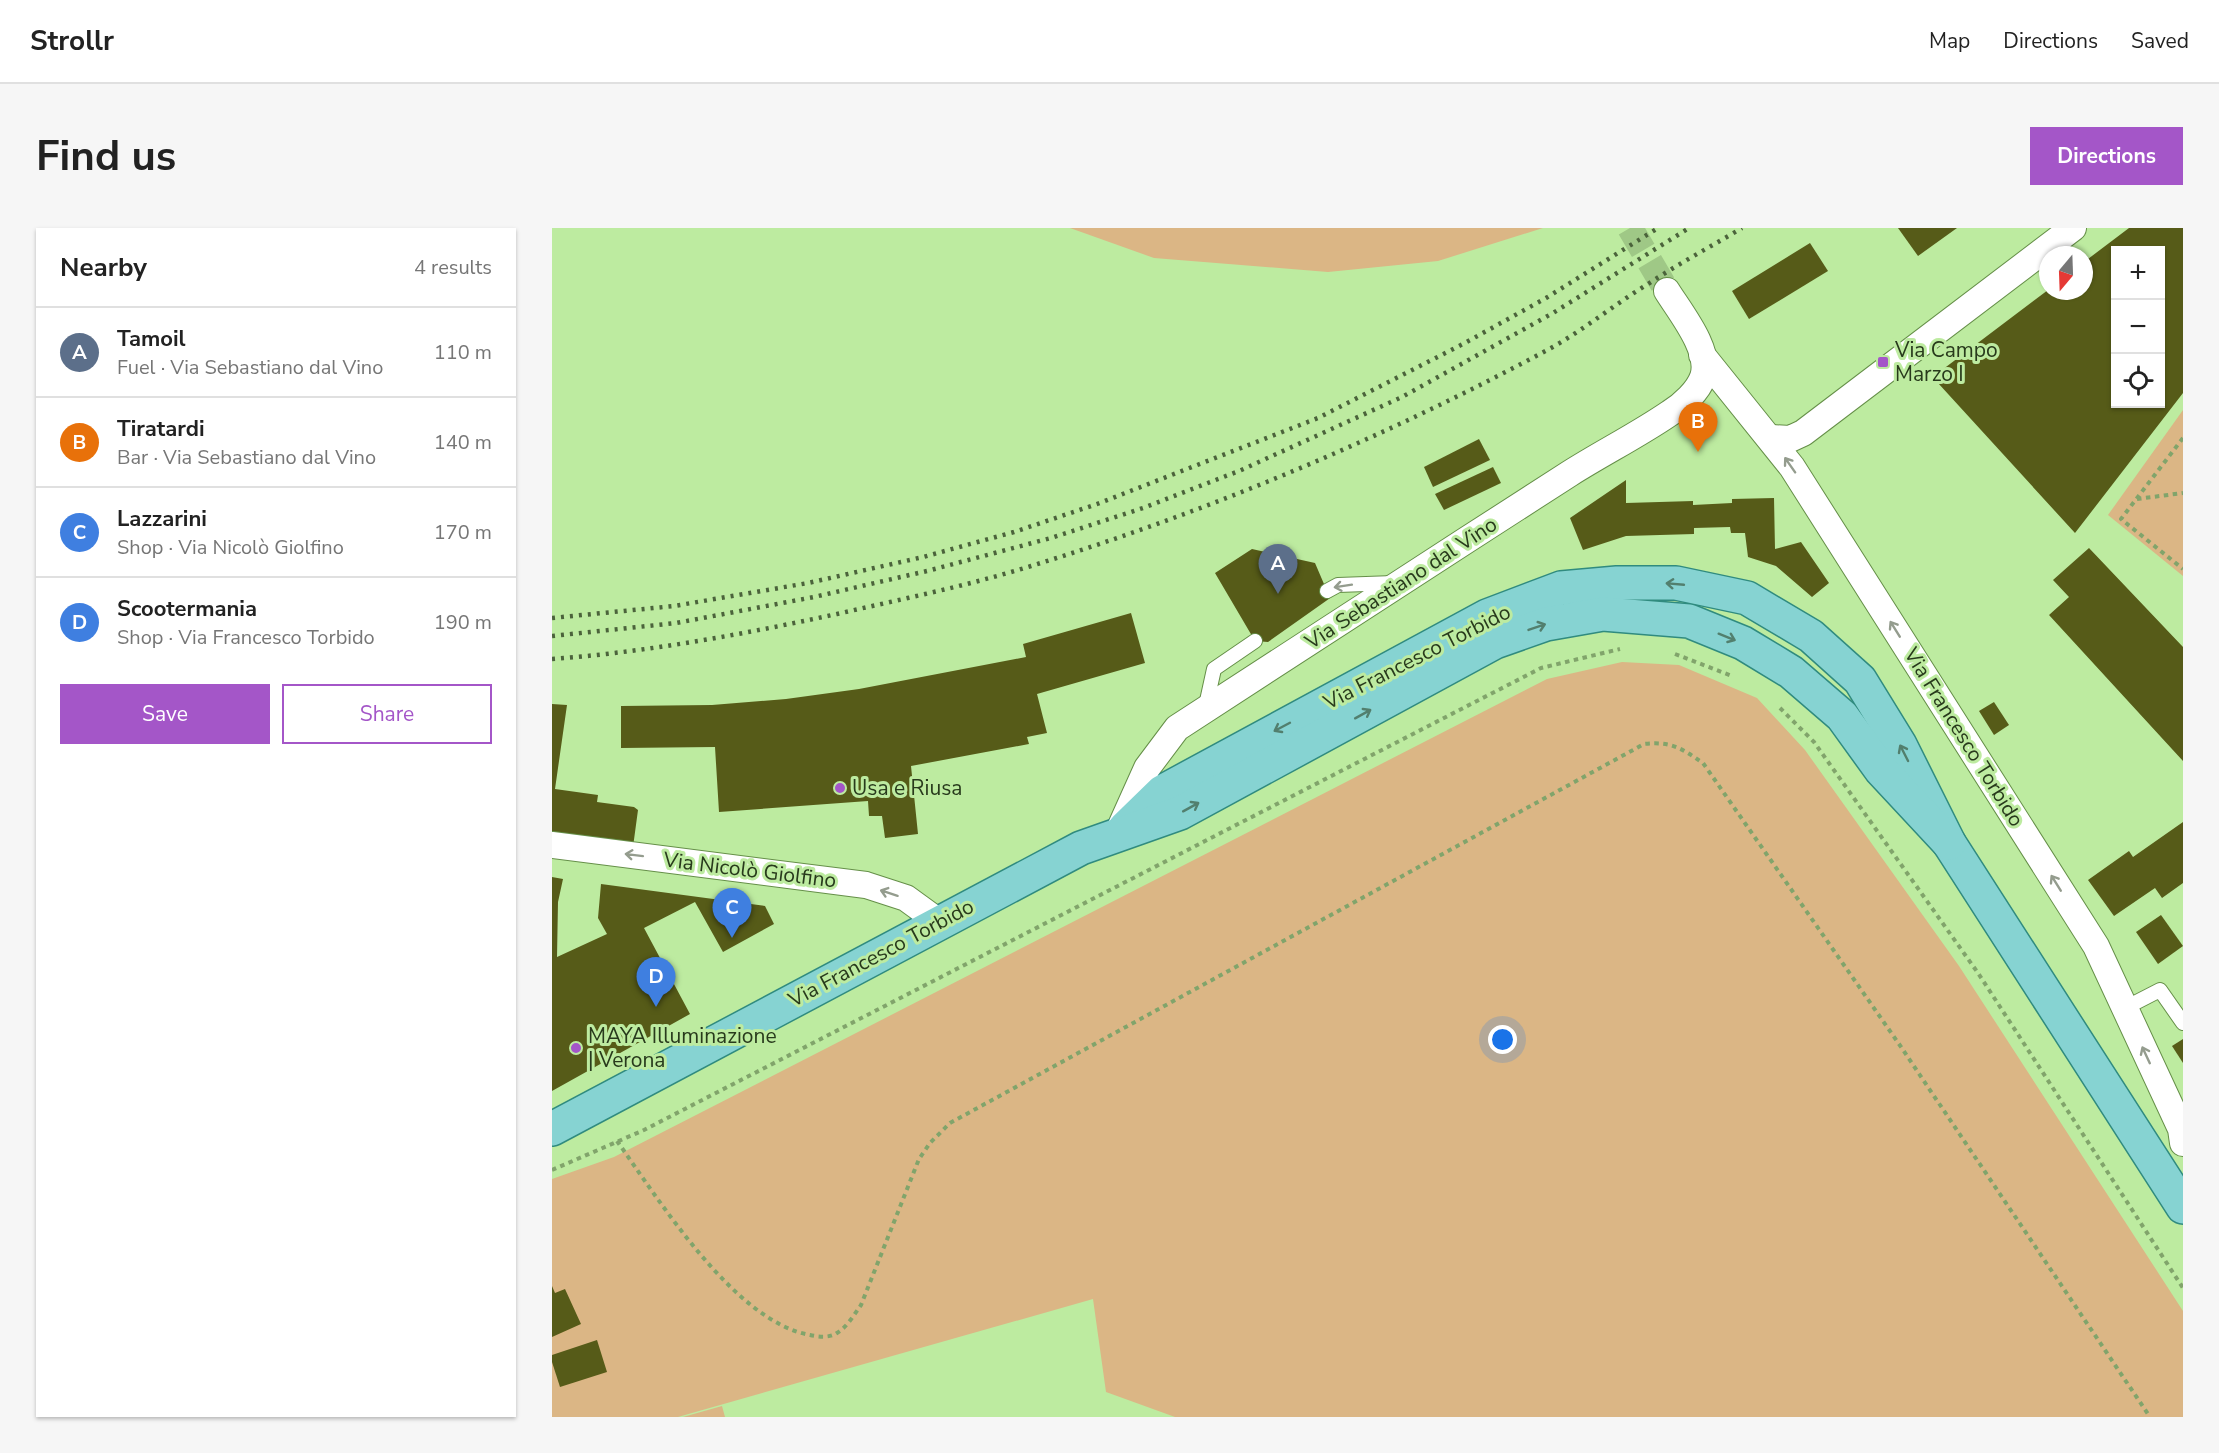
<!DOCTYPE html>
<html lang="en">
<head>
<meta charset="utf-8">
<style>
  :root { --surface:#fff; --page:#f6f6f6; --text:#222; --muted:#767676; --line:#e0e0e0; --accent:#a456c8 }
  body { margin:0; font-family:"Nunito Sans",sans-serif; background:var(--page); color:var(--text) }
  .controls { position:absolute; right:18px; top:18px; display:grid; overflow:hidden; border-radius:0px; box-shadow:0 2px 4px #0004 }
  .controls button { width:54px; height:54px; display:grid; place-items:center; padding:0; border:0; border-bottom:2px solid var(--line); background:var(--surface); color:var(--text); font:30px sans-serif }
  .compass { position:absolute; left:1487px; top:18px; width:54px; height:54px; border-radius:50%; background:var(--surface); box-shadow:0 2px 4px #0004; rotate:199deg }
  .you { position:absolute; left:951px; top:812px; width:21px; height:21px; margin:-15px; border:4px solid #fff; border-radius:50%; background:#1a73e8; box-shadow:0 0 0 9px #1a73e833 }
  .badge { display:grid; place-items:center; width:39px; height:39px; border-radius:50%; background:var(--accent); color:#fff; font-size:20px; font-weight:700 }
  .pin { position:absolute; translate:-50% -50px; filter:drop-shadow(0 2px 3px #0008) }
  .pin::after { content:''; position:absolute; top:32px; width:21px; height:18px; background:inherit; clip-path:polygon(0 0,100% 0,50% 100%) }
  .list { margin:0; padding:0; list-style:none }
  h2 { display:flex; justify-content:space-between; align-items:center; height:78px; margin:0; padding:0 24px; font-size:26px }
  h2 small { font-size:20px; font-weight:400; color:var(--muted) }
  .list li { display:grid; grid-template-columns:39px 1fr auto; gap:18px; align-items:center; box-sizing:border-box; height:90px; padding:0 24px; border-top:2px solid var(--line) }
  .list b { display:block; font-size:22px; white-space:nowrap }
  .list p { margin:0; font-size:20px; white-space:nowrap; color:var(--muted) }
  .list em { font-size:20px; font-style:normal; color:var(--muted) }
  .actions { display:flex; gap:12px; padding:18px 24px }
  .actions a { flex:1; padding:14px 0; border:2px solid var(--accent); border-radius:0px; text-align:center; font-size:21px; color:var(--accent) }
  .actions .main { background:var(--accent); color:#fff }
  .icon { flex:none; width:33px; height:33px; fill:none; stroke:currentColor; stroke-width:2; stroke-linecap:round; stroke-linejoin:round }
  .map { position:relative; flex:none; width:1631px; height:1189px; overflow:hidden; border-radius:0px }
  header { display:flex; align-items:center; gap:36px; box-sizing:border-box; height:84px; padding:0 30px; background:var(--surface); border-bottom:2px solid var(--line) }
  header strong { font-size:28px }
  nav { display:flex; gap:33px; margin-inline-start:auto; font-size:21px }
  .intro { display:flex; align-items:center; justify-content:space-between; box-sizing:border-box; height:144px; padding:0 36px }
  h1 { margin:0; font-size:42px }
  .button { padding:15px 27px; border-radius:0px; background:var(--accent); color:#fff; font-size:21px; font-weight:700 }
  main { display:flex; gap:36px; padding:0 36px }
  aside { flex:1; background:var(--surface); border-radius:0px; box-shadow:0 2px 4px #0004 }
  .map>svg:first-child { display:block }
  .green { fill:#dbb685 }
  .building { fill:#565b18; fill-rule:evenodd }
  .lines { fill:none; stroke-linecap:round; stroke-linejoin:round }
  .minor-tunnel { stroke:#9fc886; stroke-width:26; stroke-dasharray:26 13; stroke-linecap:butt }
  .service-casing { stroke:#658f48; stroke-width:16 }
  .minor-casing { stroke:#658f48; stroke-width:28 }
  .primary-casing { stroke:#308b7f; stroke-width:36 }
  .path { stroke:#81a46b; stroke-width:4; stroke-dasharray:4.5 4.5; stroke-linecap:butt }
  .service { stroke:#fff; stroke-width:14 }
  .minor { stroke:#fff; stroke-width:26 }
  .primary { stroke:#86d3d2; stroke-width:33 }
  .rail { stroke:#4b633b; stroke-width:4.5; stroke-dasharray:3 6; stroke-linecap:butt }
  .oneway { stroke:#949c8e }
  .oneway2 { stroke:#527f6e }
  .poi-dot { fill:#a456c8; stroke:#bdeba0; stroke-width:2 }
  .labels { text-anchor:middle; stroke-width:6; stroke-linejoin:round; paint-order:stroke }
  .poi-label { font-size:21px; fill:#283a1c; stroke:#bdeba0; text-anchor:start }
  .street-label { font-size:21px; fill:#283a1c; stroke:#bdeba0 }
</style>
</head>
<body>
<header>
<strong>Strollr</strong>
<nav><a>Map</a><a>Directions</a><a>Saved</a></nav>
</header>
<div class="intro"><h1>Find us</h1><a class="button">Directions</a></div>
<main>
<aside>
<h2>Nearby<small>4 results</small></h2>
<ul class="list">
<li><span class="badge" style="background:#5c6f8a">A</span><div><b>Tamoil</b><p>Fuel · Via Sebastiano dal Vino</p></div><em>110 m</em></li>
<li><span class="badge" style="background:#e8710a">B</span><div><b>Tiratardi</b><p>Bar · Via Sebastiano dal Vino</p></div><em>140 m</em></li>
<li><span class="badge" style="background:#3f7fe0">C</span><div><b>Lazzarini</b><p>Shop · Via Nicolò Giolfino</p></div><em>170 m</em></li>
<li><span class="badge" style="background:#3f7fe0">D</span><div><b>Scootermania</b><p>Shop · Via Francesco Torbido</p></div><em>190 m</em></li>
</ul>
<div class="actions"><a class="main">Save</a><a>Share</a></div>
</aside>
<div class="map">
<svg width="1631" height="1189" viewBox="0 0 1631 1189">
  <rect width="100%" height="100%" fill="#bdeba0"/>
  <!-- green -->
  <g class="green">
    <path d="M518,0H991L886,33L776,44L602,30Z"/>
    <path d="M1631,182V348L1556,287Z"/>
    <path d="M1070,434L1127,437L1205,470L1253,522L1407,738L1631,1083V1189H623L554,1164L541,1071L126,1189H0V951L62,929L995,451Z"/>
    <path d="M170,1178L173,1189H131Z"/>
  </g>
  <!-- building -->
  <g class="building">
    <path d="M1346,0H1405L1366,28Z"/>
    <path d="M1577,0H1631V165L1523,305L1386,155V145L1496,62L1532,63V34ZM1564,22H1608V176H1564Z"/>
    <path d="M1258,15L1276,43L1197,91L1180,63Z"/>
    <path d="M927,211L938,232L881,259L872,239Z"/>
    <path d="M941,239L949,255L892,282L883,266Z"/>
    <path d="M1074,252V275L1141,273V277L1180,275V271L1222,270L1223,321L1249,314L1277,355L1260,369L1224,338L1196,329L1193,305H1179L1178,299L1142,300V306L1074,308L1031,322L1018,290Z"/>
    <path d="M1537,320L1631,419V533L1497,387L1517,369L1501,352Z"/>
    <path d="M700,321L763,335L775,363L781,368L716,414L703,413L663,345Z"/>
    <path d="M579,385L593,435L485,466L495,505L475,509L477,516L359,538L366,606L333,610L330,588H317L316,573L167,584L163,519L69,520V478L160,477L234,471L307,461L474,429L471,416Z"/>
    <path d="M1442,474L1457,497L1442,507L1427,483Z"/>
    <path d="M0,476L15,477L3,561L46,567L45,574L82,579L86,582L81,619L0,608Z"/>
    <path d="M1631,594V655L1610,670L1603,660L1562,688L1536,652L1577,623L1581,629Z"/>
    <path d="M0,649L11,651L6,674L5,729L55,706L46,690L49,656L213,678L222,696L171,724L143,674L92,700L138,786L0,863Z"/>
    <path d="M1609,687L1631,718L1606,736L1584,704Z"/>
    <path d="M1631,811V835L1620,818Z"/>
    <path d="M0,1058L3,1065L13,1061L29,1096L0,1109Z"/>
    <path d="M45,1112L55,1144L8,1159L0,1134V1127Z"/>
  </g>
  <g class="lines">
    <!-- minor-tunnel -->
    <path class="minor-tunnel" d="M1078,0L1115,63"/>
    <defs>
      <g id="service">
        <path d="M775,363L786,357L842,355"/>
        <path d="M653,482L662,441L703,413"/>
        <path d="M1573,780L1608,762L1631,795"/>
      </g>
      <g id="minor">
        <path d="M1150,127L1240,239L1544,718L1629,901L1631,915"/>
        <path d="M1219,210L1238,211L1251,205L1521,0"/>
        <path d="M568,600L595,540L625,500C756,415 886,330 1017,246C1050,225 1086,207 1118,185C1131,177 1146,163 1151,149C1160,123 1128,84 1115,63"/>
        <path d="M0,617L314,657L354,670L387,694"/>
      </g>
      <g id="primary">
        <path d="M573,600L610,564L935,388L1009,360L1065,355H1124L1195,370L1259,408L1308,452L1348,517L1397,615L1631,979"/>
        <path d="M0,901L529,620L628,585L943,414L994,396L1051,386L1137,393L1191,415L1239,444L1290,488L1329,542L1397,615"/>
      </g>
    </defs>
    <!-- service casing -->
    <use href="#service" class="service-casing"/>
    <!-- minor casing -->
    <use href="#minor" class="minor-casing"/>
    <!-- primary casing -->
    <use href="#primary" class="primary-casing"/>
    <!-- path -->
    <g class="path">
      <path d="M1631,210L1569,291L1631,341"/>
      <path d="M1585,271L1631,265"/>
      <path d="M1123,426L1180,448"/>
      <path d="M1228,480L1262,514L1426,745L1631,1060"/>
      <path d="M65,913C107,972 183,1094 258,1107C267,1109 278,1110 285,1105C295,1099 302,1087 309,1077L367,931L378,915L398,895L1092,516C1119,513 1129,520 1151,535L1347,816L1598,1189"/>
      <path d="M0,942L92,902L989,440L1068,421"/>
    </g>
    <!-- service -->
    <use href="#service" class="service"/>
    <!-- minor -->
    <use href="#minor" class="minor"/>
    <!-- primary -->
    <use href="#primary" class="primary"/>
    <!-- rail -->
    <g class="rail">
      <path d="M0,390L122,378L256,355L371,329L462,304L545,276L766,190L911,116L994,70L1106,0"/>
      <path d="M0,408L124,395L262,369L375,343L499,310L591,280L687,243L850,169L1001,85L1137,0"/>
      <path d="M0,431C96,424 192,406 285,386C350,371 415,358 479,338C658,283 834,209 999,120C1033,101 1063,76 1096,56C1126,36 1158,19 1190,0"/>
    </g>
  </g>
  <!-- one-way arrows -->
  <defs><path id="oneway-shaft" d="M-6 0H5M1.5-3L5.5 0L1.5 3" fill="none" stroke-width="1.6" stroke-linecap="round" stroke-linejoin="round" transform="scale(1.5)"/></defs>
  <g class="oneway">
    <use href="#oneway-shaft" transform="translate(1238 237) rotate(-125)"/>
    <use href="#oneway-shaft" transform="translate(791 358) rotate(171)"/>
    <use href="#oneway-shaft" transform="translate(1343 401) rotate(-122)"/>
    <use href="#oneway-shaft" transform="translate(82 627) rotate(-173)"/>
    <use href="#oneway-shaft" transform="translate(1504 655) rotate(-122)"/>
    <use href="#oneway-shaft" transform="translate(337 665) rotate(-162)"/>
    <use href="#oneway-shaft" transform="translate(1594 827) rotate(-115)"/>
  </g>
  <g class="oneway2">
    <use href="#oneway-shaft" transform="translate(1123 356) rotate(-175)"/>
    <use href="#oneway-shaft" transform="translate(985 399) rotate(-19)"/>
    <use href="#oneway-shaft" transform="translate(1175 409) rotate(22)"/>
    <use href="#oneway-shaft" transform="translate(811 486) rotate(-29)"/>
    <use href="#oneway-shaft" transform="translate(730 499) rotate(152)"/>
    <use href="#oneway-shaft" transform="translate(1352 525) rotate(-117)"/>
    <use href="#oneway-shaft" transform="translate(639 579) rotate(-29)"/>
  </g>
  <!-- markers -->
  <g class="poi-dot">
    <rect x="1325" y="128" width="12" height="12" rx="3"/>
    <circle cx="288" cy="560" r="6"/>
    <circle cx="24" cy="820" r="6"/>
  </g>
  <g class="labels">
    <!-- poi labels -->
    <g class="poi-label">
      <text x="1343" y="129">Via Campo<tspan x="1343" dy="24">Marzo I</tspan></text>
      <text x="300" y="567">Usa e Riusa</text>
      <text x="36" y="815">MAYA Illuminazione<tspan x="36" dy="24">| Verona</tspan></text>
    </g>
    <!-- street labels -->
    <g class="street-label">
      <text transform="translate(849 355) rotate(-33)" y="7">Via Sebastiano dal Vino</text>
      <text transform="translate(865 429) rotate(-27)" y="7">Via Francesco Torbido</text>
      <text transform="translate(1412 509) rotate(58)" y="7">Via Francesco Torbido</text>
      <text transform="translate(198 642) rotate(7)" y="7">Via Nicolò Giolfino</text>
      <text transform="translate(329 725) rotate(-28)" y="7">Via Francesco Torbido</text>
    </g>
  </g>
</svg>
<div class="controls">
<button>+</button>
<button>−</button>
<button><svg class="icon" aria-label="locate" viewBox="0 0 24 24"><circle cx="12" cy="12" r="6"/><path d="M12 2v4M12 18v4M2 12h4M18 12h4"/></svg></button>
</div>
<svg class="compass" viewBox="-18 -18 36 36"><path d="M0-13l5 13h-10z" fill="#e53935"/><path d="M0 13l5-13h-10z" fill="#767676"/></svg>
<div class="you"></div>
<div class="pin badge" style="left:726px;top:366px;background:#5c6f8a">A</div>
<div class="pin badge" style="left:1146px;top:224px;background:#e8710a">B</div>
<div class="pin badge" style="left:180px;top:710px;background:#3f7fe0">C</div>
<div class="pin badge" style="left:104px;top:779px;background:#3f7fe0">D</div>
</div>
</main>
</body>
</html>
